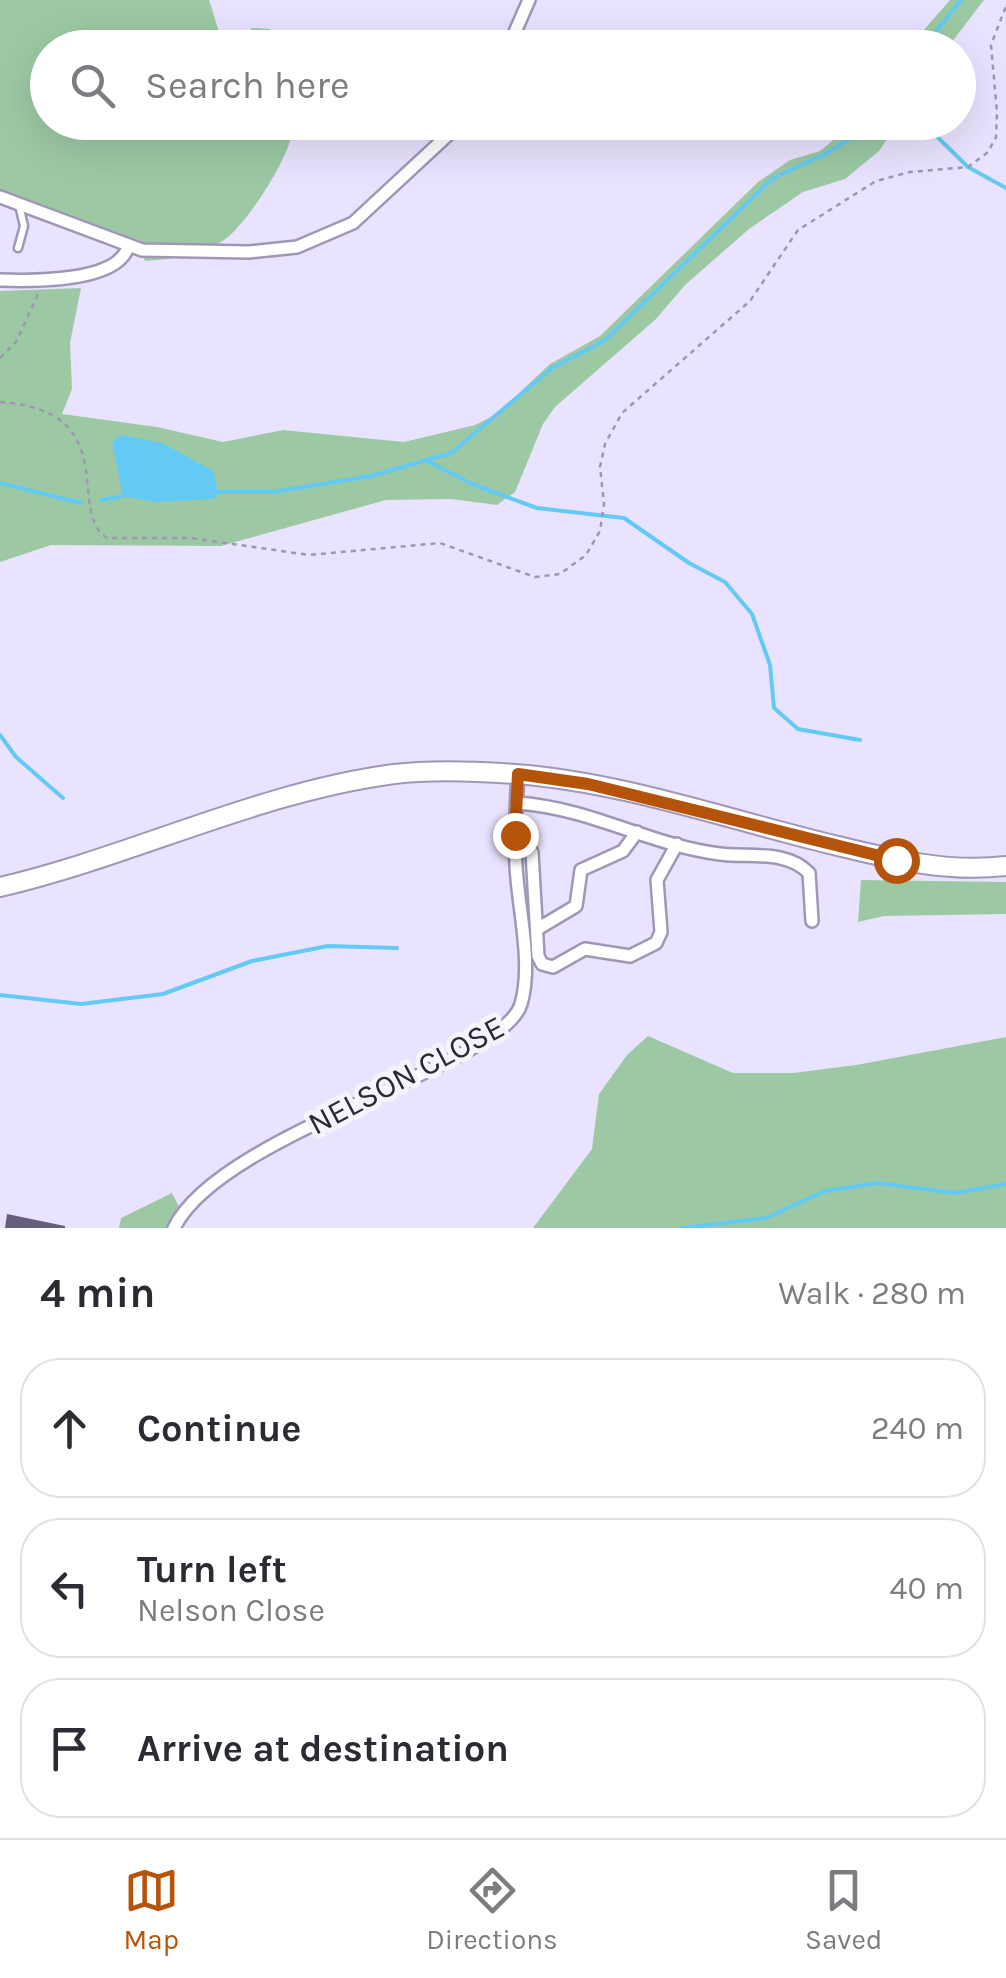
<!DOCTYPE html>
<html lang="en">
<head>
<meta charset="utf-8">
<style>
  :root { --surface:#fff; --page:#f7f7f7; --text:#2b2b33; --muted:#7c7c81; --line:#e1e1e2; --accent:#b45309 }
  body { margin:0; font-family:Karla,sans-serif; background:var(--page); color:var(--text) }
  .stop { position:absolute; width:30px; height:30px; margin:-22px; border:8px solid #b45309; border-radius:50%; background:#fff }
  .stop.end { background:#b45309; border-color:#fff; box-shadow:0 2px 10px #0008 }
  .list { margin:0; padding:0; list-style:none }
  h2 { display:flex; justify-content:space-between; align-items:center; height:130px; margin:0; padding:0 40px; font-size:42px }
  h2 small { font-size:32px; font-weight:400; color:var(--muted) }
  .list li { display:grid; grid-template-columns:65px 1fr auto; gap:30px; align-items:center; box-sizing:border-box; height:140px; margin:0 20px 20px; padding:0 20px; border:2px solid var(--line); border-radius:40px }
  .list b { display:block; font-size:38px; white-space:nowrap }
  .list p { margin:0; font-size:32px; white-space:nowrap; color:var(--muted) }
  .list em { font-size:32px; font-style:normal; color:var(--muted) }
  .icon { flex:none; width:55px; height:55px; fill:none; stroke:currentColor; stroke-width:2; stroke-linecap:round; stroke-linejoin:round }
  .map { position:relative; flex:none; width:1006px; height:1228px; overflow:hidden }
  .search { position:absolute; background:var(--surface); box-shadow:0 10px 40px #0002; left:30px; right:30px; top:30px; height:110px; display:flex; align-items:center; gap:25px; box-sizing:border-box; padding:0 35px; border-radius:55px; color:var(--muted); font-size:38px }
  .sheet { height:610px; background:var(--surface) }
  nav { display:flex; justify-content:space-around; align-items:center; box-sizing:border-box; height:140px; border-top:2px solid var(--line); background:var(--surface); font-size:28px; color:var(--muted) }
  nav a { display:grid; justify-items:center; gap:5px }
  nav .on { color:var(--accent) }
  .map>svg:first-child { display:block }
  .green { fill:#9cc9a4 }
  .water { fill:#62caf4 }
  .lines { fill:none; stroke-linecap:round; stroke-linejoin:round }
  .stream { stroke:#62caf4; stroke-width:4 }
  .building { fill:#675e7c }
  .service-casing { stroke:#a097b7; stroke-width:11 }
  .minor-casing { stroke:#a097b7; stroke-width:16 }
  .secondary-casing { stroke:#a097b7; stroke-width:22 }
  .path { stroke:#9c97ad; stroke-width:2.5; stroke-dasharray:5 5; stroke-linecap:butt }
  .service { stroke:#fff; stroke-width:6 }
  .minor { stroke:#fff; stroke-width:11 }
  .secondary { stroke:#fff; stroke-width:18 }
  .route { stroke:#b45309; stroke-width:12 }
  .labels { text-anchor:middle; stroke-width:10; stroke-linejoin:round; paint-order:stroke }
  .street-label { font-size:32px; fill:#2b2834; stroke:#f6f4fb }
</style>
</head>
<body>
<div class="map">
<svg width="1006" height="1228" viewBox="0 0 1006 1228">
  <rect width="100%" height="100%" fill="#eae3ff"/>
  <!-- green -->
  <g class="green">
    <path d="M0,0H209L219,32L232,47L239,46L252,28L270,29L279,47L48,48V122L293,123C296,149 249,220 228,237C205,255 172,259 145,261L138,244L0,193Z"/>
    <path d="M950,0H984L948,47H909Z"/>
    <path d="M854,123H898L879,151L845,179L803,192L749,229L685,285L656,319L555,407L543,424L515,492L497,505L451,499L386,500L221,546L51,545L0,562V291L81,288L70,343L72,389L62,414L157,427L223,442L283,430L404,442L475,425L497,414L550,364L600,336L758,182L790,160L820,151Z"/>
    <path d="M861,880L1006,882V914L884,916L858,922Z"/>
    <path d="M648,1036L733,1073H793L856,1065L1006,1037V1228H533L592,1149L599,1094L627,1055Z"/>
    <path d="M172,1193L186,1220L181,1228H119L121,1218Z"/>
  </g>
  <!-- water -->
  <path class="water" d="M121,435L162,443L213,471L218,492L214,499L154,502L123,496L112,442Z"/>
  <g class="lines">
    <!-- stream -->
    <g class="stream">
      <path d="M923,48L961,0"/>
      <path d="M922,122L968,167L1006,188"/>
      <path d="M427,461L474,485L537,508L624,518L689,563L725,582L752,614L770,665L774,708L798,729L860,740"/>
      <path d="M0,483L81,503"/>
      <path d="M218,492H273L371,476L451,453L552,368L604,341L773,178L825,154L861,132L867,122"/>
      <path d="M101,500L123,496"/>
      <path d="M0,735L16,757L63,798"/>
      <path d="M0,995L81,1004L163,994L252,961L328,946L397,948"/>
      <path d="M682,1228L766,1218L825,1191L877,1183L955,1193L1006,1184"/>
    </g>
  </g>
  <!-- building -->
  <path class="building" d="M7,1214L65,1226V1228H5Z"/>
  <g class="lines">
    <defs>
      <path id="service" d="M18,248L24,226L19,205"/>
      <g id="minor">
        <path d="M508,48L529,0"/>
        <path d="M0,197L142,250L249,252L297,247L353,223L462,122"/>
        <path d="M0,280C29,281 119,283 128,246"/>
        <path d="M517,803C591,808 649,845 720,854C748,858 786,849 809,873L812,921"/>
        <path d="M532,852L538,956L542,964L553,967L585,949L630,956L656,943L661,932L657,880L677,844"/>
        <path d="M539,928L576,906L581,870L623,851L637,832"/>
        <path d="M174,1228C221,1132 503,1066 521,1004C533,963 518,908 516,866C514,836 516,805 518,775"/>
      </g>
      <path id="secondary" d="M0,887C133,856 258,792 394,774C434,769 475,771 515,774C623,782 729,820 834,845C891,859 947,873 1006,866"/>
    </defs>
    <!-- service casing -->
    <use href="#service" class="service-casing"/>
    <!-- minor casing -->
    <use href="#minor" class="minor-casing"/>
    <!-- secondary casing -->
    <use href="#secondary" class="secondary-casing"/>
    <!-- path -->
    <g class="path">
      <path d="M0,358L16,342L39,292"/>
      <path d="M0,402C125,410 65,512 107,538H191L309,555L440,543L535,577L560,574L586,555L600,531L604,504L600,467L605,444L622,413L750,301L798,230L876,181L910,172L968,167L988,152L996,137L997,112L991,45L1006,6"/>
    </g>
    <!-- service -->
    <use href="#service" class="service"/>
    <!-- minor -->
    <use href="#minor" class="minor"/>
    <!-- secondary -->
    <use href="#secondary" class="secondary"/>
  </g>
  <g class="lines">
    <!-- route -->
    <path class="route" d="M515,835L518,774L588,784L896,860"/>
  </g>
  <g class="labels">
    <!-- street labels -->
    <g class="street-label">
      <text transform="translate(406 1075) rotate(-28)" y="11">NELSON CLOSE</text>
    </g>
  </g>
</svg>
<div class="stop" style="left:896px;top:860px"></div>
<div class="stop end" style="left:515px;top:835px"></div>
<div class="search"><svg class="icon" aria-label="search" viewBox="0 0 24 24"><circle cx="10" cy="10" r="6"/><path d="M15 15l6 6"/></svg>Search here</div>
</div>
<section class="sheet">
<h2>4 min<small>Walk · 280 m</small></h2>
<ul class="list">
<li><svg class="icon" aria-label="ahead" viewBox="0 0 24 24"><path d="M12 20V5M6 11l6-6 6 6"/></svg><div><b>Continue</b></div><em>240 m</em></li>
<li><svg class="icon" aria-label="left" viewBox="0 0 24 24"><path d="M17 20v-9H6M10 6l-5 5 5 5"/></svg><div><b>Turn left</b><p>Nelson Close</p></div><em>40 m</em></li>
<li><svg class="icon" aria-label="arrive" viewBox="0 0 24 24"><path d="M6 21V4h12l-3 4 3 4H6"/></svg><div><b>Arrive at destination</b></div></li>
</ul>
</section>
<nav>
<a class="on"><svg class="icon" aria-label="map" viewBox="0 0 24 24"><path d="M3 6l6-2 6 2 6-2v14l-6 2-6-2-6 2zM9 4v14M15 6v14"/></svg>Map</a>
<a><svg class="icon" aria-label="directions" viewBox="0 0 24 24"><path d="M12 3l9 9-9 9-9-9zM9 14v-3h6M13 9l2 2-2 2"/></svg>Directions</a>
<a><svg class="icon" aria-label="saved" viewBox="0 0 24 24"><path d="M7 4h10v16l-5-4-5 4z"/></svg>Saved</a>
</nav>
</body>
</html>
